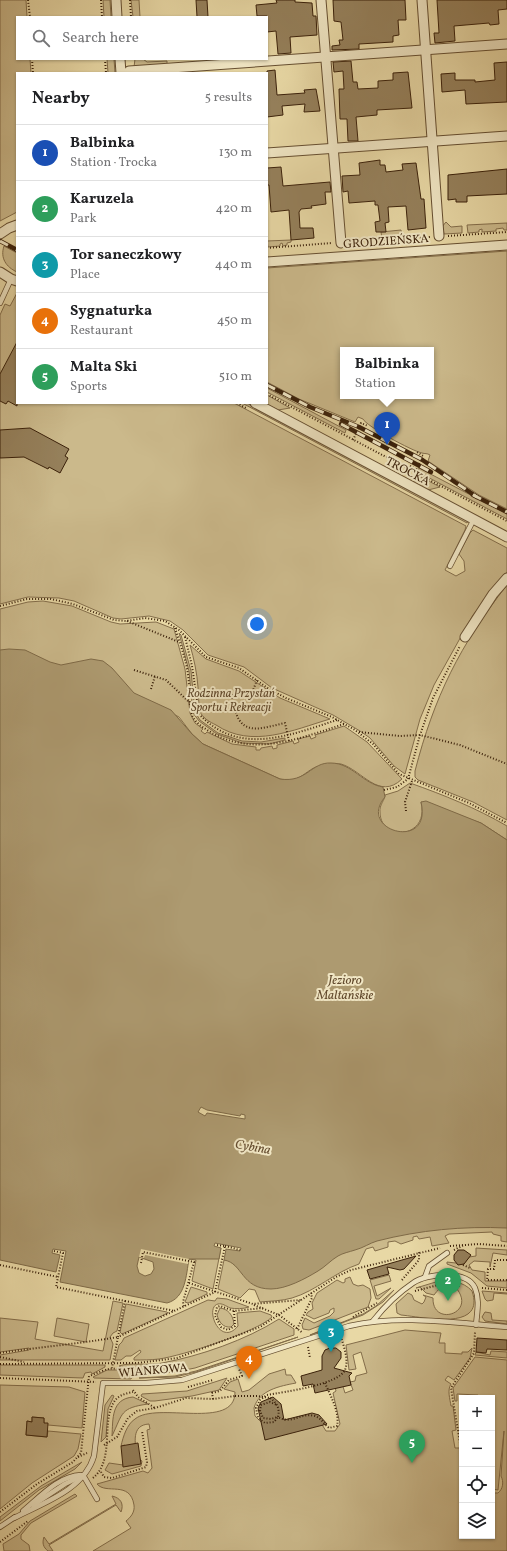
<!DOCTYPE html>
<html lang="en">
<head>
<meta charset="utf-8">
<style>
  :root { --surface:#fff; --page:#f2f2f2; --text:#202124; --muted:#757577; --line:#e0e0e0; --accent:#8f2418 }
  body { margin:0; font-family:Vollkorn,serif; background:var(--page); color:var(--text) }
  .controls { position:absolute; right:12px; bottom:12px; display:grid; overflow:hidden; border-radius:0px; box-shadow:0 1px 3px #0004 }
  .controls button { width:36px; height:36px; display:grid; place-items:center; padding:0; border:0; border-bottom:1px solid var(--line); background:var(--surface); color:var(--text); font:20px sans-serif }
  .you { position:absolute; left:257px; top:624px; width:14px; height:14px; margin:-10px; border:3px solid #fff; border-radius:50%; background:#1a73e8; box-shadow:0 0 0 6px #1a73e833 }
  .badge { display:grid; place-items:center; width:26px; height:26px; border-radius:50%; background:var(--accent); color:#fff; font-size:13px; font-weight:700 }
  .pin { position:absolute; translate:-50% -33px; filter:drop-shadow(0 1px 2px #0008) }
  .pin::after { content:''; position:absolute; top:21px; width:14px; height:12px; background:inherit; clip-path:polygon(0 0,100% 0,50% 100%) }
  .popup { position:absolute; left:340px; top:347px; width:94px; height:52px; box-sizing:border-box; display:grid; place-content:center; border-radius:0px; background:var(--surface); filter:drop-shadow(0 1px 3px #0005); font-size:13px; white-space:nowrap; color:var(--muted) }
  .popup b { font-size:15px; color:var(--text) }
  .popup::after { content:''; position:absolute; left:50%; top:100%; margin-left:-8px; border:8px solid transparent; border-top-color:var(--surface) }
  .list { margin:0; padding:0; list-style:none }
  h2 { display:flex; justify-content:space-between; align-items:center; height:52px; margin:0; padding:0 16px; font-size:17px }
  h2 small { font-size:13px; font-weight:400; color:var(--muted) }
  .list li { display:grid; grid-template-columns:26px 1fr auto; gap:12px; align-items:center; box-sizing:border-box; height:56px; padding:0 16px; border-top:1px solid var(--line) }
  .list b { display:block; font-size:15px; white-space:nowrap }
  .list p { margin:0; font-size:13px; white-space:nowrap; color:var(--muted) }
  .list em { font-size:13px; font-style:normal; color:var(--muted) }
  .icon { flex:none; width:22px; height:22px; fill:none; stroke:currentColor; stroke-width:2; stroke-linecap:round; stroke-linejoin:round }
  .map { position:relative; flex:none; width:507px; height:1551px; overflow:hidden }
  .search { position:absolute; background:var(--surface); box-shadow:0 1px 3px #0004; left:16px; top:16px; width:252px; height:44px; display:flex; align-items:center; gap:10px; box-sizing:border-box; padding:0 14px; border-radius:0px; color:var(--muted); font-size:15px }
  .panel { position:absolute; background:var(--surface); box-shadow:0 1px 3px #0004; left:16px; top:72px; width:252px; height:332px; border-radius:0px }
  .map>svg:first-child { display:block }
  .green { fill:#cbb98b; stroke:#836d4a; fill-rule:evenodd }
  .water { fill:#ad9a70; stroke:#7f6a47; fill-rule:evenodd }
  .pier { fill:#e8d8a5 }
  .building { fill:#95805b; stroke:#3b210a }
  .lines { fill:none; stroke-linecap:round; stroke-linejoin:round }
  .service-casing { stroke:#664f31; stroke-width:6 }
  .minor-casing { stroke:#664f31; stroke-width:11 }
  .path { stroke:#3b210a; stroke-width:2; stroke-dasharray:1 2; stroke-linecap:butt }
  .service { stroke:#f0e6c4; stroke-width:4.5 }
  .minor { stroke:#f0e6c4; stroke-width:9 }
  .rail-casing { stroke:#3b210a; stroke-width:4.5 }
  .rail { stroke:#f0e6c4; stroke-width:3; stroke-dasharray:9; stroke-linecap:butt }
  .path-bridge { stroke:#3b210a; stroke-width:2; stroke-dasharray:1 2; stroke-linecap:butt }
  .labels { text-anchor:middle; stroke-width:4; stroke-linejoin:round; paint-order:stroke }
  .street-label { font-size:12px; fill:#3b210a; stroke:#f0e6c4 }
  .park-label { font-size:12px; font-style:italic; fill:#5f472a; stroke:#f0e6c4 }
  .water-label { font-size:13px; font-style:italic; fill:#634b2e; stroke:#f0e6c4 }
</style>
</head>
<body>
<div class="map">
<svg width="507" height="1551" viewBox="0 0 507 1551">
  <rect width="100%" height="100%" fill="#e8d8a5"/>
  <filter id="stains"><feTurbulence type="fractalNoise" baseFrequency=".005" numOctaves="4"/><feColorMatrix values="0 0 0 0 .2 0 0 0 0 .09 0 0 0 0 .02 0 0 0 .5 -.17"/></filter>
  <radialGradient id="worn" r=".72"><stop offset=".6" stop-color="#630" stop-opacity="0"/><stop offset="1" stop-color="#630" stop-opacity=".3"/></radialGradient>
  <!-- green -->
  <g class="green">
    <path d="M0,0H26L27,17H17V59H30L31,73H17V212L0,221Z"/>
    <path d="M103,0H110L111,17H104Z"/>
    <path d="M131,0H139L140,17H133Z"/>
    <path d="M107,59H114L115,73H108Z"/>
    <path d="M135,59H143L147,62L167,61V65L134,67Z"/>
    <path d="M446,222L451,227L462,226V233L444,234L443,228H441Z"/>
    <path d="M507,223V230H504L503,228L496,229V231L482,232V229L479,230V232L468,233L467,225Z"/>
    <path d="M401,230L402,237L382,239L381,232Z"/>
    <path d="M291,240V242L287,243V245L283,246L282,243L280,244V246L268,247L267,241Z"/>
    <path d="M4,246L17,253V272C6,267 0,258 4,246Z"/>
    <path d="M507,251V509L479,495L428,461L430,455C427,453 425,454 422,453C412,451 366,426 363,419L358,417L355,422L299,399L267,382V268ZM343,350H431V396H343Z"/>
    <path d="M17,293V403H234L466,526L465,530L445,570L456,576L465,571L464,561L459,554L470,533L473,530L507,548V572L473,615L434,685L420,719L405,774L394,766L370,738L360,731L333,715L272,688L244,667L208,655L183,630L170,621L149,616L121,619L113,618L74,601L59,598L28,597L0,604V315L5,304L10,306Z"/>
    <path d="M267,388L346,430L345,433L267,392Z"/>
    <path d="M267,395L290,408L278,410L264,403H267Z"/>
    <path d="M242,403H247L468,521L467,523Z"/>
    <path d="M419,468L507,514V519L418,472Z"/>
    <path d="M419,476L440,487L428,490L412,482L419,480Z"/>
    <path d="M507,585V820L473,802L418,780L415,777V771C434,697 460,645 507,585Z"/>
    <path d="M43,601L72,606L111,622L120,624L156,622L174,629L185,669L190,713L195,723L203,729L201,731L205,734L207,732L232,744L256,747V750H260L261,748L272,746L273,749L277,748V745L293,741L294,744L299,742L298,739L310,736L311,739L316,737L315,735L344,726L367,742L402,779C379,801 362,770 341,764C336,763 322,765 316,767C308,770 302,778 292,780C288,781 284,780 280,779L203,744L192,734L179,717L134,694L0,664V609L28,602Z"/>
    <path d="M179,633L181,635L191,671L195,712L200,720L218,733L242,741L261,742L285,738V740L269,744L242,743L217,734L199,721L193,713L189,671Z"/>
    <path d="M190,645L206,659L239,671L280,698L330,719C293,730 252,749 216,725C210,722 202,718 200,711C198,704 199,695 198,687C197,673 194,659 190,645Z"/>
    <path d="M410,783C444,795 476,808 507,826V840L481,823L421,802C430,839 380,842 380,812C379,805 385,800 385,795L398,791Z"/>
    <path d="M507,1222V1242L501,1241V1236L493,1234L492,1232L449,1234L445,1236L449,1243L432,1246L430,1237L419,1239L417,1236L413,1237V1240L401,1244L395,1241L388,1242V1247L375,1251L373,1247L366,1249L359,1264C335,1272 316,1291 292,1298C282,1301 270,1301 260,1302L255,1290L249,1289L240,1298L218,1289L224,1260L230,1261L237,1267L319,1265L359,1241L466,1223L469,1227Z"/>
    <path d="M221,1248L213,1289L192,1281L196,1260L189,1259Z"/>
    <path d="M476,1248L507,1250V1255L493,1253L490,1267V1262L474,1261L469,1265L472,1270L485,1272V1281H507V1288L487,1286L471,1273L447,1264V1262L464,1264L469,1257L476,1256Z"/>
    <path d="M389,1275L391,1281L374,1286L377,1296L391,1288L379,1299H376L370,1280Z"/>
    <path d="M350,1277L353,1284L358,1286L363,1285L370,1289L371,1298L368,1307L309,1330L303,1329L302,1325L305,1318L314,1323L330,1316L334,1312V1308L330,1310L329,1313L314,1319L306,1315L308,1312L313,1309L312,1303L317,1293L337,1280L343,1283L345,1282V1279Z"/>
    <path d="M439,1281C451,1281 463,1281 472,1291C486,1332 423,1317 401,1315L397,1313L396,1304L408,1293L412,1295L414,1300L422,1304L424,1302L426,1297L423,1295L433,1298C432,1327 476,1314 457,1289C447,1284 440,1286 434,1295L426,1293L420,1287L416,1288Z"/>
    <path d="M191,1287L207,1292V1294L188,1303L185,1302Z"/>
    <path d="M394,1290L383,1302L363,1315L310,1335L363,1314L376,1306Z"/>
    <path d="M482,1291L507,1293V1294L494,1293L493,1300L487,1301L485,1299Z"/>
    <path d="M217,1298L227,1299L249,1307C243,1309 236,1309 230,1308C226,1306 222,1303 218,1304C204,1307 220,1348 238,1326L237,1313L260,1311L271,1315L272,1317C257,1332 181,1356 159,1359C151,1360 142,1360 134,1360V1358L141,1352L140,1350L131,1356H126L121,1360H115L119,1345L122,1342L124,1338L208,1300L215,1301Z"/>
    <path d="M113,1301L123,1303L117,1331L113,1333L110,1337L113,1344L110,1360H0V1355L29,1350V1348L0,1352V1318L38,1322L35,1339L103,1351Z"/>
    <path d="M126,1304L167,1312L168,1313L122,1334L120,1332Z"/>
    <path d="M220,1308C228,1309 233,1315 234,1324L231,1327C223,1328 219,1322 217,1315Z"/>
    <path d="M485,1312L491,1313L492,1320L507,1321V1324L485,1321L482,1317Z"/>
    <path d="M57,1318L89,1324L86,1342L54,1336Z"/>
    <path d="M279,1319L294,1329V1335L195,1368L175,1372L141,1374L140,1372L133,1374L119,1366C129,1362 150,1366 162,1363C200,1356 246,1340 279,1319Z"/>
    <path d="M405,1330L441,1333L439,1343H445V1353L462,1354V1352H468L472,1348L470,1358L454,1380L448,1376L445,1380L451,1384C447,1390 450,1399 451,1406H453L456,1430L452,1431L455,1448H462V1536H492V1493H498C503,1489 504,1482 501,1476L504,1431L498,1490L492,1489V1398H479L478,1395L457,1394V1401H455L453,1388L475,1357L507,1360V1551H93L131,1528L126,1521C131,1517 135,1512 134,1505C130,1480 106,1495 97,1484L143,1471L148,1473L152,1468L147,1430L150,1429L149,1424C131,1425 135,1443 137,1457L142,1461L141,1466L112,1474L105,1470L109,1463L123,1465L125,1445L121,1446C123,1437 127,1424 135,1419C157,1401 235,1431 235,1392L224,1389L230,1382L238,1379L242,1392L249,1390L269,1374L285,1369L286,1375H291L296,1383C280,1386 259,1390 254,1408L255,1416L263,1424L321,1423L326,1431H335L340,1424L333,1393L336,1391L332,1376L339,1374L345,1393L353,1390L350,1382L355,1381L356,1376L367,1373L361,1352L353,1355L356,1369L349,1370L346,1345Z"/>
    <path d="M298,1337L196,1372L175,1377L139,1378L175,1376L196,1371Z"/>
    <path d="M491,1351L507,1352V1358L475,1355L476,1352L490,1355Z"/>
    <path d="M0,1365H105V1367L92,1374L91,1372L85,1373L83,1378L0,1375Z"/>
    <path d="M107,1370H118L132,1377L131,1379L94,1378L93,1377Z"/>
    <path d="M227,1378L219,1390L192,1396L155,1401H150L141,1396L142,1394L187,1391Z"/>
    <path d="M0,1385L69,1387L85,1392L82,1428L48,1425L44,1423V1418L32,1417V1422L27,1421L26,1435L47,1437L48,1431L81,1434L78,1449L74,1456L32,1483L0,1509Z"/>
    <path d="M112,1395L114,1396L108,1409L106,1437L101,1442L105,1405Z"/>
    <path d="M133,1397L148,1404C120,1408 123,1413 112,1436C113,1419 111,1399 133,1397Z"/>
    <path d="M82,1462L75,1469L39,1490L0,1521V1517L41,1486Z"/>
    <path d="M75,1494L77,1496L31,1523L21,1535V1539L29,1545L30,1551H4L3,1544L19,1534L30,1521Z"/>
    <path d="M112,1496C121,1498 124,1504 121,1512L116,1505L49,1545L53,1551H48C43,1547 42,1543 44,1537L49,1544L116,1504Z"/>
  </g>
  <!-- water -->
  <path class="water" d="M9,649L25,650L50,662L61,665L91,659L103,661L112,668L134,693L171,710L192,734L203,744L280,779C307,783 311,762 331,763C352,763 363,784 383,787L385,797C356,831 433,852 421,802L426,801L481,823L507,840V1228C463,1226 420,1230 377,1241C370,1243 363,1248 355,1250C349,1252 343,1253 338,1256C331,1260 325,1267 318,1271C305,1279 286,1289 271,1289C241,1289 243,1263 224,1260L226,1249L240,1251L241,1248L215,1243L214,1246L221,1248L219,1259H189C186,1275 186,1298 167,1303L60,1282L66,1251L53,1249L52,1253L60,1255L56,1272L0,1260V650ZM201,1107L207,1110L240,1116L241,1114L245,1115V1119L207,1113L205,1116L198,1112ZM139,1257L153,1262L154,1269L151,1274L145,1276L139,1273L137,1266Z"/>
  <!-- pier -->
  <path class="pier" d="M141,1249L189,1259L188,1264L145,1255L144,1258L139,1257Z"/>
  <!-- building -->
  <g class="building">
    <path d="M196,0H207L208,17H197Z"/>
    <path d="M276,0H295V2L312,3L313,16H316L317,35L290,37L291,53L278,54L276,31L267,32V16H257L256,5L277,3Z"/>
    <path d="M333,0H405L406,20H398L399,35L393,36V42L359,44V49L332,50V46L340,45L339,40H343L341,22L334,21Z"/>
    <path d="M437,0H507V9L498,10L499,24L490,25L489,23L454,26L455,41L435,43L434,33H439Z"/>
    <path d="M351,61L353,82H357L358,89L378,88V81L393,80V73L408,72L412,108L377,110V115L356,117L358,141H348L347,119H340L339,89H344L343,71L334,72L333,62Z"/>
    <path d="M507,62V102L466,104L465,90L442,92L441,74L455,73V80H475V82L495,80L494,63Z"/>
    <path d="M275,70L277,95L305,93L304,90L316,89L320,111L304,112L305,104L282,106L283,115L267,117V71Z"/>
    <path d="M380,160V165H385L386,172L403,170L402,164L416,163L421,199H424L426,228L408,230L406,206L388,207L389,222L385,223L386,232H376L375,222L380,221L378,205H375V201L349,203L348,191L343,192L342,176L360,175L359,163Z"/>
    <path d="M281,167L283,186L330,182L331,192H325L326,204L311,206L312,208L301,209L299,212L300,228H313L314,238L291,240L289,210L271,212L269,185H267V168Z"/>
    <path d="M507,169V194L467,196V202H456V199L448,200V175Z"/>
    <path d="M17,342V406L8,401L6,404L0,401V374Z"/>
    <path d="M30,428L69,449L65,456L68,458L60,473L49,467L48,469L24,457L0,458V430Z"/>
    <path d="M458,1250H464L471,1255L464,1264L458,1265L454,1260V1255Z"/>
    <path d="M416,1256L404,1269L400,1270L387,1267L389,1274L370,1279L367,1270Z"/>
    <path d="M477,1338L507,1340V1350L487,1349L486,1353L476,1352Z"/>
    <path d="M330,1348H336L341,1352V1358L334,1368L352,1373L349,1376L351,1385L315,1393L313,1384L303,1386L301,1376L322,1370V1356L325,1350Z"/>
    <path d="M273,1397L281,1404L284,1420L312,1413L319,1415L327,1424L265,1440L258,1408L261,1402Z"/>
    <path d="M32,1417L44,1418V1423H48L47,1437L26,1435L27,1421L32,1422Z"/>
    <path d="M138,1443L141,1464L123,1467L121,1446Z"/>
  </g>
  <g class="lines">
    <defs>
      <g id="service">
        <path d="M0,303L11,279"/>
        <path d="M450,566L474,519"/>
        <path d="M425,1277L429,1266L447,1253"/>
        <path d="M373,1321C384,1307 398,1293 413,1283C427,1273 467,1270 475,1288C480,1300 477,1312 476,1325"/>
        <path d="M83,1475L97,1499"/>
        <path d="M33,1505L65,1484L81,1476"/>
        <path d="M23,1511C40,1497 58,1476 81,1475"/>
        <path d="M14,1518C43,1503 84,1490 94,1456L103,1383H146L182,1380L349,1326C401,1314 454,1323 507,1327"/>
        <path d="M0,1527L15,1517"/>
      </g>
      <g id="minor">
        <path d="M116,0L117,17"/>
        <path d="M321,0L341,243"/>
        <path d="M422,0L439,236"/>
        <path d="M120,59L121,73"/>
        <path d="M129,71L507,44"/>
        <path d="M267,153L507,136"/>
        <path d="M0,234L9,228L17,225"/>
        <path d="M267,262L507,245"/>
        <path d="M0,272L11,279L17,281"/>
        <path d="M255,403L507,537"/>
        <path d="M465,637L493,594L507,578"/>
      </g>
    </defs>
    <!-- service casing -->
    <use href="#service" class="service-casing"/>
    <!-- minor casing -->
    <use href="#minor" class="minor-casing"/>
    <!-- path -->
    <g class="path">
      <path d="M28,0L30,17"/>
      <path d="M101,0L102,17"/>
      <path d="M130,0L131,17"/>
      <path d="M32,59L33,73"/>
      <path d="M105,59L106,73"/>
      <path d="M448,236L507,232"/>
      <path d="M351,242L430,237"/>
      <path d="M267,248L332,243"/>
      <path d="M267,394L507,521"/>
      <path d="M237,403L246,408"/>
      <path d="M353,440L361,423L368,426"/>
      <path d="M410,466L416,469"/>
      <path d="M415,472L423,456L417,452"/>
      <path d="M0,606L27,599H51L73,604L114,620L126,621L145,618L165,621L179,630L206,657L239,668L269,689L286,698L332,717L355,730L373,744L399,774L469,803L507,823"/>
      <path d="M127,621L179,642"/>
      <path d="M175,628C180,644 186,659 188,675C190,688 188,703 192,715C195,723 204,728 212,733C255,757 301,738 344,724"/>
      <path d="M185,637L192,666L199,714C239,757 290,735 337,720"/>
      <path d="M134,670L166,680L190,703"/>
      <path d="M257,680L252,693L233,695C231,702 233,707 236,713C244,737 265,727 285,723L289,741"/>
      <path d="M151,689L155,676"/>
      <path d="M359,732L400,736L420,735L460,745L507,764"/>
      <path d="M384,790L397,787L408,779L420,735L433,698L460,646"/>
      <path d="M406,811L405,802L412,781"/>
      <path d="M225,1246L240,1250"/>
      <path d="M450,1246L479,1244L507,1246"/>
      <path d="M454,1250L464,1245"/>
      <path d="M54,1251L63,1253L56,1287L125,1301L118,1337L215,1292L225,1246L216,1245"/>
      <path d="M507,1260H495L494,1269H488L487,1280H507"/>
      <path d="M141,1263L143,1252L194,1262L183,1302L184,1307"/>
      <path d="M0,1265L58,1277"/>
      <path d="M463,1265L470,1268"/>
      <path d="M402,1280L419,1260V1252"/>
      <path d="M189,1283L253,1304L301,1300"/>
      <path d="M482,1288L507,1290"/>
      <path d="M415,1291L438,1285L460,1286"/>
      <path d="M125,1301L175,1311"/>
      <path d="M254,1305L279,1315L303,1333"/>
      <path d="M234,1311L235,1326L228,1330L221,1327L215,1316L217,1307L220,1306L234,1311L263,1308"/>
      <path d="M353,1317L377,1303"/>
      <path d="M297,1329L312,1298L311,1293"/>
      <path d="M308,1347L310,1358"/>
      <path d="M0,1353C39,1347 78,1344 118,1337L112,1368"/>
      <path d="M0,1357L24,1362"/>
      <path d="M0,1364L137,1363L177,1358L260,1327L336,1277L351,1270L440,1248"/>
      <path d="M0,1378L96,1382"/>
      <path d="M325,1383C330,1395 340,1412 337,1426L329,1428C324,1424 321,1418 315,1416C301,1412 292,1425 278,1417L274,1422L265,1423L258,1418L256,1408L260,1400L267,1395C283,1392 338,1385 345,1370C349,1360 344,1347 341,1337"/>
      <path d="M188,1387L213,1380"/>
      <path d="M133,1390L138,1397L155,1408"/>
      <path d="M270,1398C277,1403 280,1408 278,1417L271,1419L263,1418L260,1411L261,1405L270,1402L277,1405"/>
      <path d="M213,1399L212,1393L220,1391L229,1380L242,1376L239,1369"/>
      <path d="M460,1443L451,1388L474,1353L475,1332"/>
      <path d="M104,1445L117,1437L128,1418L137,1411L155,1408L186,1398L213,1399L235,1396"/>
      <path d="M78,1457L87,1453"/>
      <path d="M101,1472L104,1477L112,1478L146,1467L147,1462L142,1431"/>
      <path d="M93,1478C115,1460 101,1422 114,1402C118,1395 127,1393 133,1392"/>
      <path d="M0,1512L37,1484L73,1462L81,1453L89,1376C109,1369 111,1364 131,1375"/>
      <path d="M0,1542L28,1521"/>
    </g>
    <!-- service -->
    <use href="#service" class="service"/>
    <!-- minor -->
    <use href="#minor" class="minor"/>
    <defs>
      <g id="rail">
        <path d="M0,241L17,250"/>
        <path d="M267,385L310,407L359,427L421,459L477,497"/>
        <path d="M341,424L431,472"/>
        <path d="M473,495L507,512"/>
      </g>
    </defs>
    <!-- rail casing -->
    <use href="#rail" class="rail-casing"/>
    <!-- rail -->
    <use href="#rail" class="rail"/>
    <!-- path-bridge -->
    <path class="path-bridge" d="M235,1396H257L270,1398"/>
  </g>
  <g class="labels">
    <!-- street labels -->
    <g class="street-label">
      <text transform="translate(386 241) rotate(-4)" y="4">GRODZIEŃSKA</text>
      <text transform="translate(408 471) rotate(28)" y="4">TROCKA</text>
      <text transform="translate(153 1370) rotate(-5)" y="4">WIANKOWA</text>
    </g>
    <!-- park labels -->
    <g class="park-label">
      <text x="231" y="697">Rodzinna Przystań<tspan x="231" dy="14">Sportu i Rekreacji</tspan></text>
    </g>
    <!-- water labels -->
    <g class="water-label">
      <text x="345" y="984">Jezioro<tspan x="345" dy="15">Maltańskie</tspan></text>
      <text transform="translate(253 1146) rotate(10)" y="5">Cybina</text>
    </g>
  </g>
  <rect width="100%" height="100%" filter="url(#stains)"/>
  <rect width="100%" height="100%" fill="url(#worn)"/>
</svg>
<div class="controls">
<button>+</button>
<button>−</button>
<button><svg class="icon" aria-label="locate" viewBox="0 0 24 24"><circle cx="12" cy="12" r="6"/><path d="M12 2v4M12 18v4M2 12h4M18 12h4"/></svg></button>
<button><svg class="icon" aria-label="layers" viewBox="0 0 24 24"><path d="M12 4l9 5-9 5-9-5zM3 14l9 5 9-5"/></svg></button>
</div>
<div class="you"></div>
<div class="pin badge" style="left:387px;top:445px;background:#1a4fb4">1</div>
<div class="popup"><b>Balbinka</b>Station</div>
<div class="pin badge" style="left:448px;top:1301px;background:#2e9e5b">2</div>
<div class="pin badge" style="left:331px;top:1352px;background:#0f9aa8">3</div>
<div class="pin badge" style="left:249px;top:1379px;background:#e8710a">4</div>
<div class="pin badge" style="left:412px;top:1463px;background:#2e9e5b">5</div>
<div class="search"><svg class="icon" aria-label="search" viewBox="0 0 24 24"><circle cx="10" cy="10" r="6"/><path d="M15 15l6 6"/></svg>Search here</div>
<section class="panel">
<h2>Nearby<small>5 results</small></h2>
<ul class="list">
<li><span class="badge" style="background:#1a4fb4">1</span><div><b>Balbinka</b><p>Station · Trocka</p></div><em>130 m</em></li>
<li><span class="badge" style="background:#2e9e5b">2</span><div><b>Karuzela</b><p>Park</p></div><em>420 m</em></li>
<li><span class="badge" style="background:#0f9aa8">3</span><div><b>Tor saneczkowy</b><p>Place</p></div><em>440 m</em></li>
<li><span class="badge" style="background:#e8710a">4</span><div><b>Sygnaturka</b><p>Restaurant</p></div><em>450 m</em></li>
<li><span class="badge" style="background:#2e9e5b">5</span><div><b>Malta Ski</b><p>Sports</p></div><em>510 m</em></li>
</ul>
</section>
</div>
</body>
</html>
